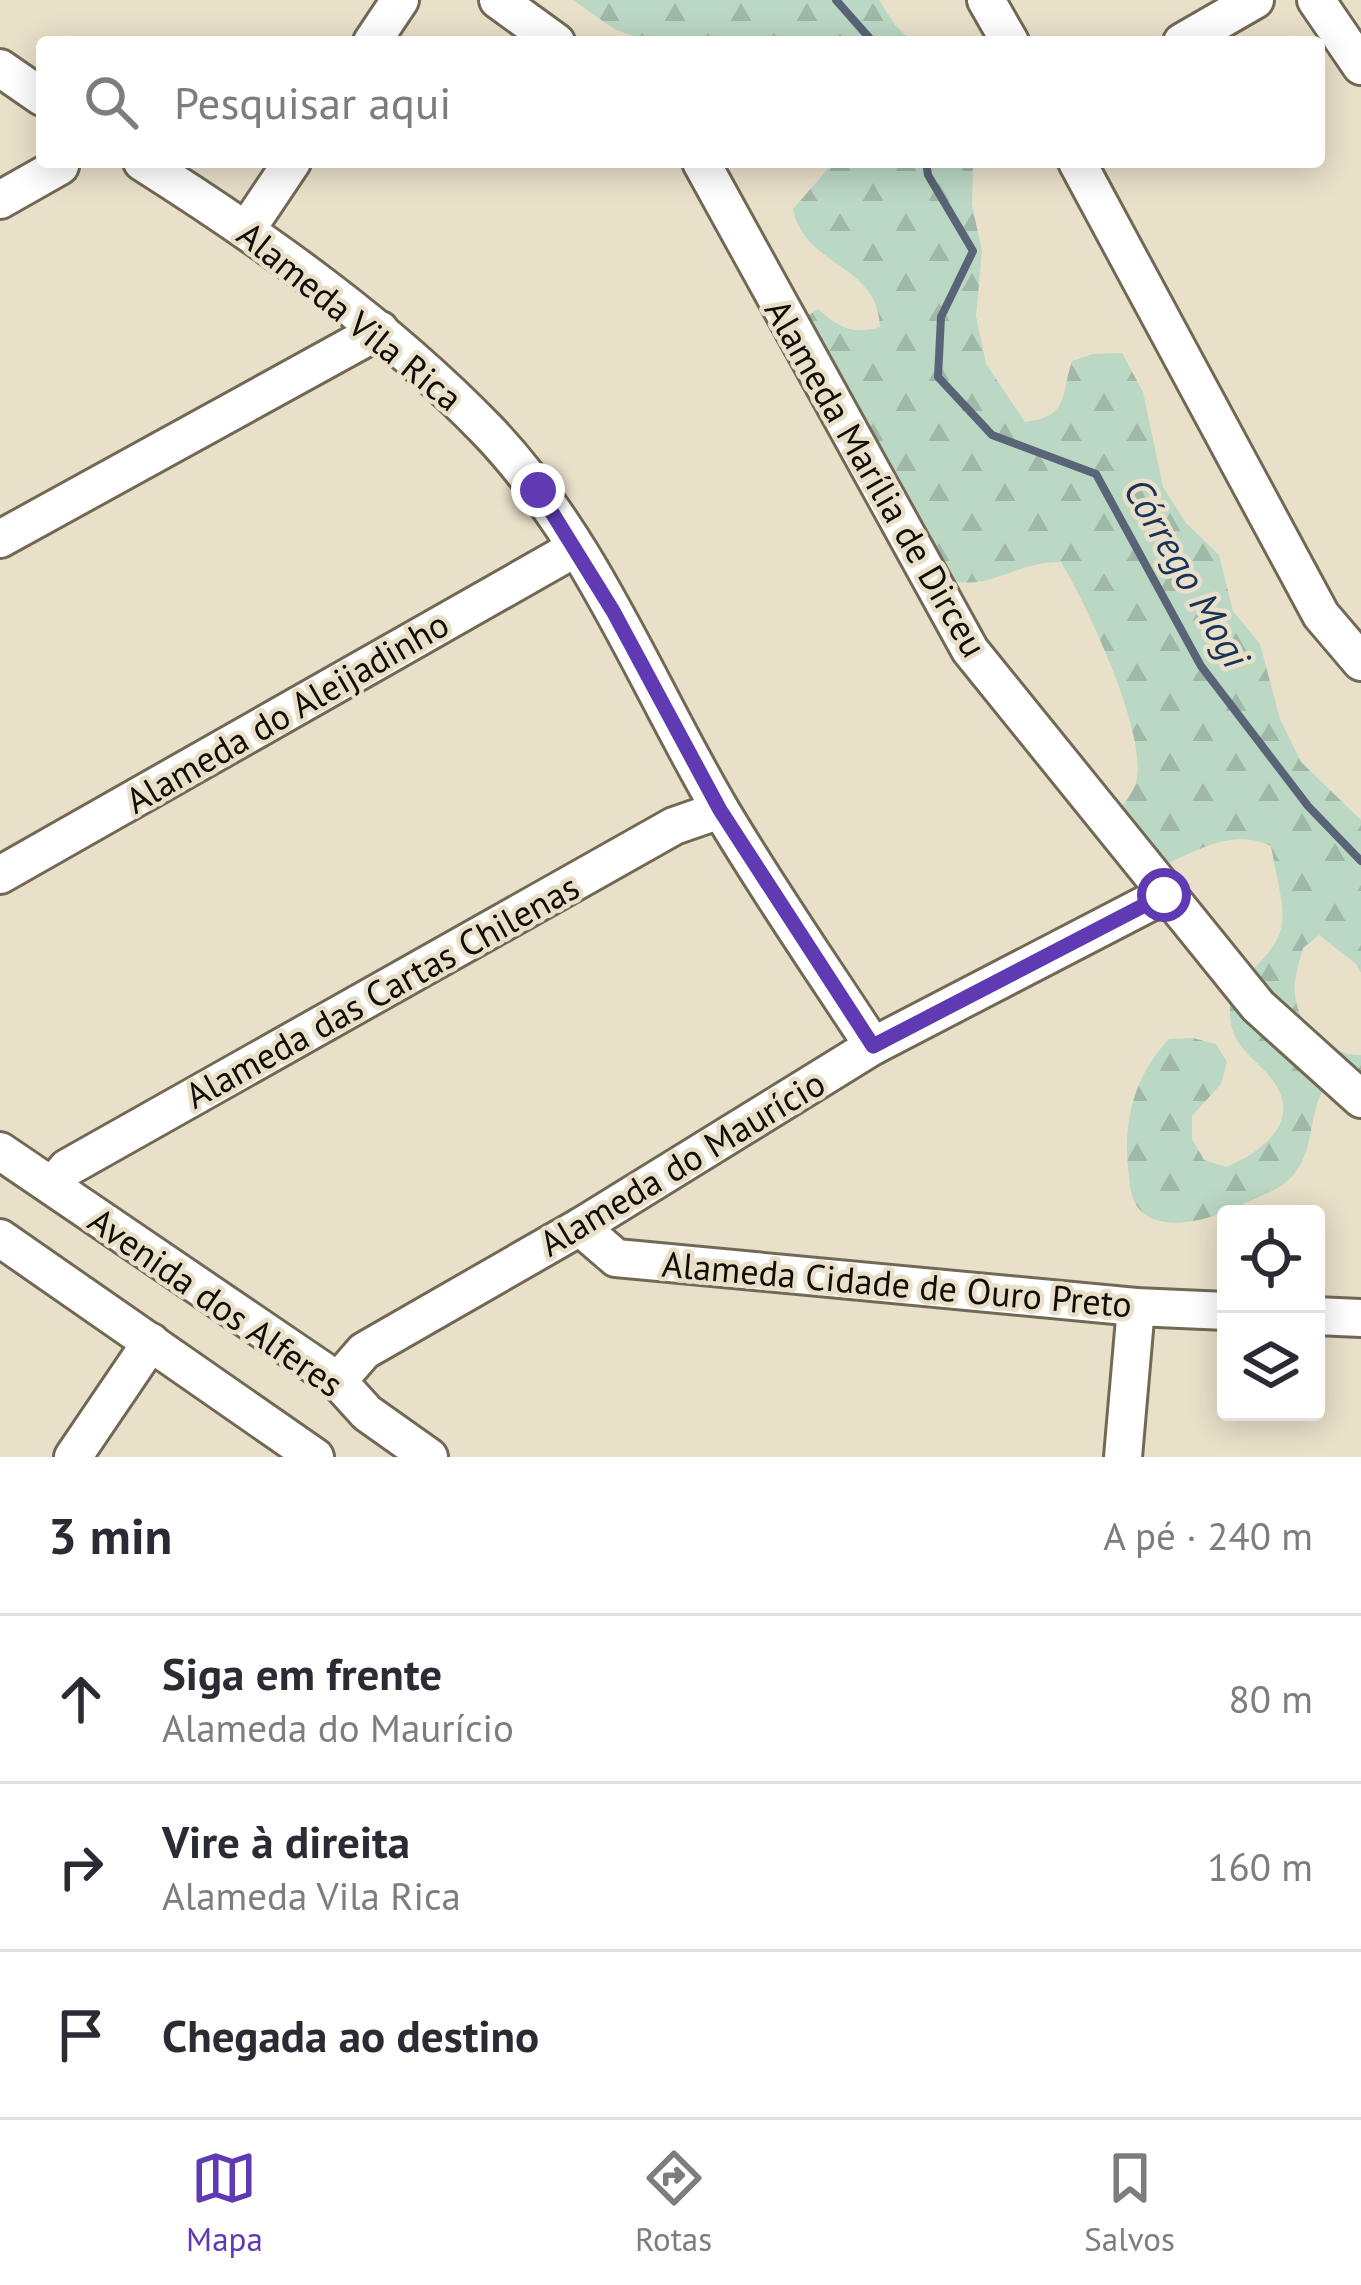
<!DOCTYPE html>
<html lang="pt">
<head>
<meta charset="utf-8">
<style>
  :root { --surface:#fff; --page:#f2f2f3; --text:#2b2b33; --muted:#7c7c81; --line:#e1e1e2; --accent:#5f3ab2 }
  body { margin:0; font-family:"PT Sans",sans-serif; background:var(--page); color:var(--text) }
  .controls { position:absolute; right:36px; bottom:36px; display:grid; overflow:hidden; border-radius:12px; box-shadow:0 6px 30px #0003 }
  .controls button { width:108px; height:108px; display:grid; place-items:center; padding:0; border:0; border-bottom:3px solid var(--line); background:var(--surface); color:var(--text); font:60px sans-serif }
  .stop { position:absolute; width:36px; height:36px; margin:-27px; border:9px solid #5f3ab2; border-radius:50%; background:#fff }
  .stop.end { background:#5f3ab2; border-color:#fff; box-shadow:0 3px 12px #0008 }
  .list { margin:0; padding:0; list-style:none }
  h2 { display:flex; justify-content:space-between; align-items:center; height:156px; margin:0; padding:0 48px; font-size:51px }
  h2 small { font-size:39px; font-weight:400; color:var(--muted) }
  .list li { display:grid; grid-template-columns:78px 1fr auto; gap:36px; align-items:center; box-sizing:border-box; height:168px; padding:0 48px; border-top:3px solid var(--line) }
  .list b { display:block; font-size:45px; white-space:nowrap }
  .list p { margin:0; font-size:39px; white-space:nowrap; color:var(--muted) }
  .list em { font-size:39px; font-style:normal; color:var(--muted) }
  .icon { flex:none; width:66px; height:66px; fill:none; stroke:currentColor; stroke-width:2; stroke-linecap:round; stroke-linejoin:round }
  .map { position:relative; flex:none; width:1361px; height:1457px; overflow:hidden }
  .search { position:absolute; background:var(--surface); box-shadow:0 6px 30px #0003; left:36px; right:36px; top:36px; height:132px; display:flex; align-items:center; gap:30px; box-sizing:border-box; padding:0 42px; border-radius:12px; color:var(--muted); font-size:45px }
  .sheet { height:660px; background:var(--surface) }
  nav { display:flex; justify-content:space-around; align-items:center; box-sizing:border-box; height:168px; border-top:3px solid var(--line); background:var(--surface); font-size:33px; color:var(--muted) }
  nav a { display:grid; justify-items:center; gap:6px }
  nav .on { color:var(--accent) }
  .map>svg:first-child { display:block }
  .forest { fill:url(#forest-firs) }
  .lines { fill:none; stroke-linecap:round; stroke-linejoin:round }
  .stream { stroke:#596476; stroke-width:8 }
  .minor-casing { stroke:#726955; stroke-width:42 }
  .minor { stroke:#fff; stroke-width:36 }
  .route { stroke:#5f3ab2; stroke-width:15 }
  .labels { text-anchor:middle; stroke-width:9; stroke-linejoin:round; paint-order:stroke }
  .street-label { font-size:36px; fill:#120e07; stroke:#e9e0c9 }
  .water-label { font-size:39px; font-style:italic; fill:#193259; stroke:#e9e0c9 }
</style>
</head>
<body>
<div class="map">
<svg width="1361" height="1457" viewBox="0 0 1361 1457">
  <defs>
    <pattern id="forest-firs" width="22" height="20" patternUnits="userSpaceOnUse" patternTransform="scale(3)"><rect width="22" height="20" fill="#bad8c4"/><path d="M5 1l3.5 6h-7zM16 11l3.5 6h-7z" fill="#9fb8a7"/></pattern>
  </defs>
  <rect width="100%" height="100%" fill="#e9e0c9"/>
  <!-- forest -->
  <g class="forest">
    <path d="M573,0H879L895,25L912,42H650L614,29Z"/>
    <path d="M834,162H973L972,205L982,251L976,316L986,364L1025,422C1070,416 1060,397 1072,361L1093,354L1122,353L1143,392L1163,487L1186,523L1219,555L1233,611L1260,644L1280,719L1301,762L1361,820V973L1356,964L1319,935L1303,948C1299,963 1293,980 1295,995C1298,1027 1329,1056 1361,1055V1092L1324,1088C1308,1116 1315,1148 1294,1174C1281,1191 1258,1196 1239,1206C1213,1218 1165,1234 1141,1211C1132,1202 1130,1188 1129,1177C1122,1125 1133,1077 1169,1039L1193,1038L1216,1044L1227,1062L1221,1084L1192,1116V1139L1204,1160L1226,1167C1264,1151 1305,1119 1270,1077C1259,1063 1241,1051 1234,1034C1228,1019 1230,1003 1232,987C1297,933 1286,926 1271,846C1232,828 1199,850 1162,866L1117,814C1123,805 1133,793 1136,782C1149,735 1086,604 1061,562C1013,561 985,597 936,576L799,322L818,309C839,328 853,335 880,327C878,263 805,268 793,209Z"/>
  </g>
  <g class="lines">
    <!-- stream -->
    <g class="stream">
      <path d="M836,0L873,42"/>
      <path d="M926,162L928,175L973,251L941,317L938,377L992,435L1096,474L1201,666L1308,806L1361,861"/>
    </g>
    <defs>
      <g id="minor">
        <path d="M498,0L556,42"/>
        <path d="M986,0L1010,42"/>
        <path d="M1316,0L1361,66"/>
        <path d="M372,42L400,0"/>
        <path d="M1182,42L1255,0"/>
        <path d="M0,68L42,97"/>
        <path d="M142,162C265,240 385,325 487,430C590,537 646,683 720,809C768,890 822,968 873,1046"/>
        <path d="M701,162L970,650L1258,1006L1361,1099"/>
        <path d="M1077,162L1321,615L1361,662"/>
        <path d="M0,200L60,166L61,162"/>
        <path d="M247,229L292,162"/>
        <path d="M0,539L380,330"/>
        <path d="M0,875L574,549"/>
        <path d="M0,1151L338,1381L367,1413L429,1457"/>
        <path d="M52,1186L67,1168L674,826L720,810"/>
        <path d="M580,1227L616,1258L1136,1307L1226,1311"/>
        <path d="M0,1238L315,1457"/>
        <path d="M1316,1316L1361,1318"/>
        <path d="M338,1381L364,1351L580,1227L873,1046L1164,895"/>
        <path d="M73,1457L151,1342"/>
        <path d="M1123,1457L1136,1307"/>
      </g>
    </defs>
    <!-- minor casing -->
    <use href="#minor" class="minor-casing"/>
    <!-- minor -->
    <use href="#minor" class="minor"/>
  </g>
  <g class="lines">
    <!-- route -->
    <path class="route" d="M538,490L613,611L720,810L873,1046L1164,895"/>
  </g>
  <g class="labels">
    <!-- street labels -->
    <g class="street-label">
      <text transform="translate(350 316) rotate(39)" y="13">Alameda Vila Rica</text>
      <text transform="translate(876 478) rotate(60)" y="13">Alameda Marília de Dirceu</text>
      <text transform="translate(287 712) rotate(-30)" y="13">Alameda do Aleijadinho</text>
      <text transform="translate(382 991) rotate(-29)" y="13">Alameda das Cartas Chilenas</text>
      <text transform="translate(682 1163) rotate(-31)" y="13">Alameda do Maurício</text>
      <text transform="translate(897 1284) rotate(5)" y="13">Alameda Cidade de Ouro Preto</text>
      <text transform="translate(216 1302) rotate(35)" y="13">Avenida dos Alferes</text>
    </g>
    <!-- water labels -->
    <g class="water-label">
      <text transform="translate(1187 573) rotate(60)" y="14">Córrego Mogi</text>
    </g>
  </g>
</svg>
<div class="controls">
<button><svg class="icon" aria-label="locate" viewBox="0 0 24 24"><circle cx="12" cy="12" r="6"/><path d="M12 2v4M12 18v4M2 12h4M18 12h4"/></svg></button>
<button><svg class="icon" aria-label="layers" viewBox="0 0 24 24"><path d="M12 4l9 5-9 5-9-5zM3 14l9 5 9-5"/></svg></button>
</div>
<div class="stop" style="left:1164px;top:895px"></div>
<div class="stop end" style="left:538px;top:490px"></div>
<div class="search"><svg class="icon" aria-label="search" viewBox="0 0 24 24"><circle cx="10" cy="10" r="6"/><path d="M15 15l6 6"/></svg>Pesquisar aqui</div>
</div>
<section class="sheet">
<h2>3 min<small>A pé · 240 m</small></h2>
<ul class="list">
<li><svg class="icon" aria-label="ahead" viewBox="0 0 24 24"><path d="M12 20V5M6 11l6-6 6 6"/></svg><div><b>Siga em frente</b><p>Alameda do Maurício</p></div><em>80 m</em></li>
<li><svg class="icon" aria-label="right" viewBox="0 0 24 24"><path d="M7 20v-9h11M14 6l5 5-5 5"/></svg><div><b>Vire à direita</b><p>Alameda Vila Rica</p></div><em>160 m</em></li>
<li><svg class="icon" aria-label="arrive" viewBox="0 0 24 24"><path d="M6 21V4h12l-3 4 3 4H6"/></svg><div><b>Chegada ao destino</b></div></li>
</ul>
</section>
<nav>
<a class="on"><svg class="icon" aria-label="map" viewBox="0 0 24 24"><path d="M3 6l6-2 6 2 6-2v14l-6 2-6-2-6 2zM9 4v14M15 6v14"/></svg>Mapa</a>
<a><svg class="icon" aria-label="directions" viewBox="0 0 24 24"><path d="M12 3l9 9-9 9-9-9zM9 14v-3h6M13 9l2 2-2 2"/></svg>Rotas</a>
<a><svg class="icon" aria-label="saved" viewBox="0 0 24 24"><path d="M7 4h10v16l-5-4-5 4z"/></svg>Salvos</a>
</nav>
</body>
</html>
